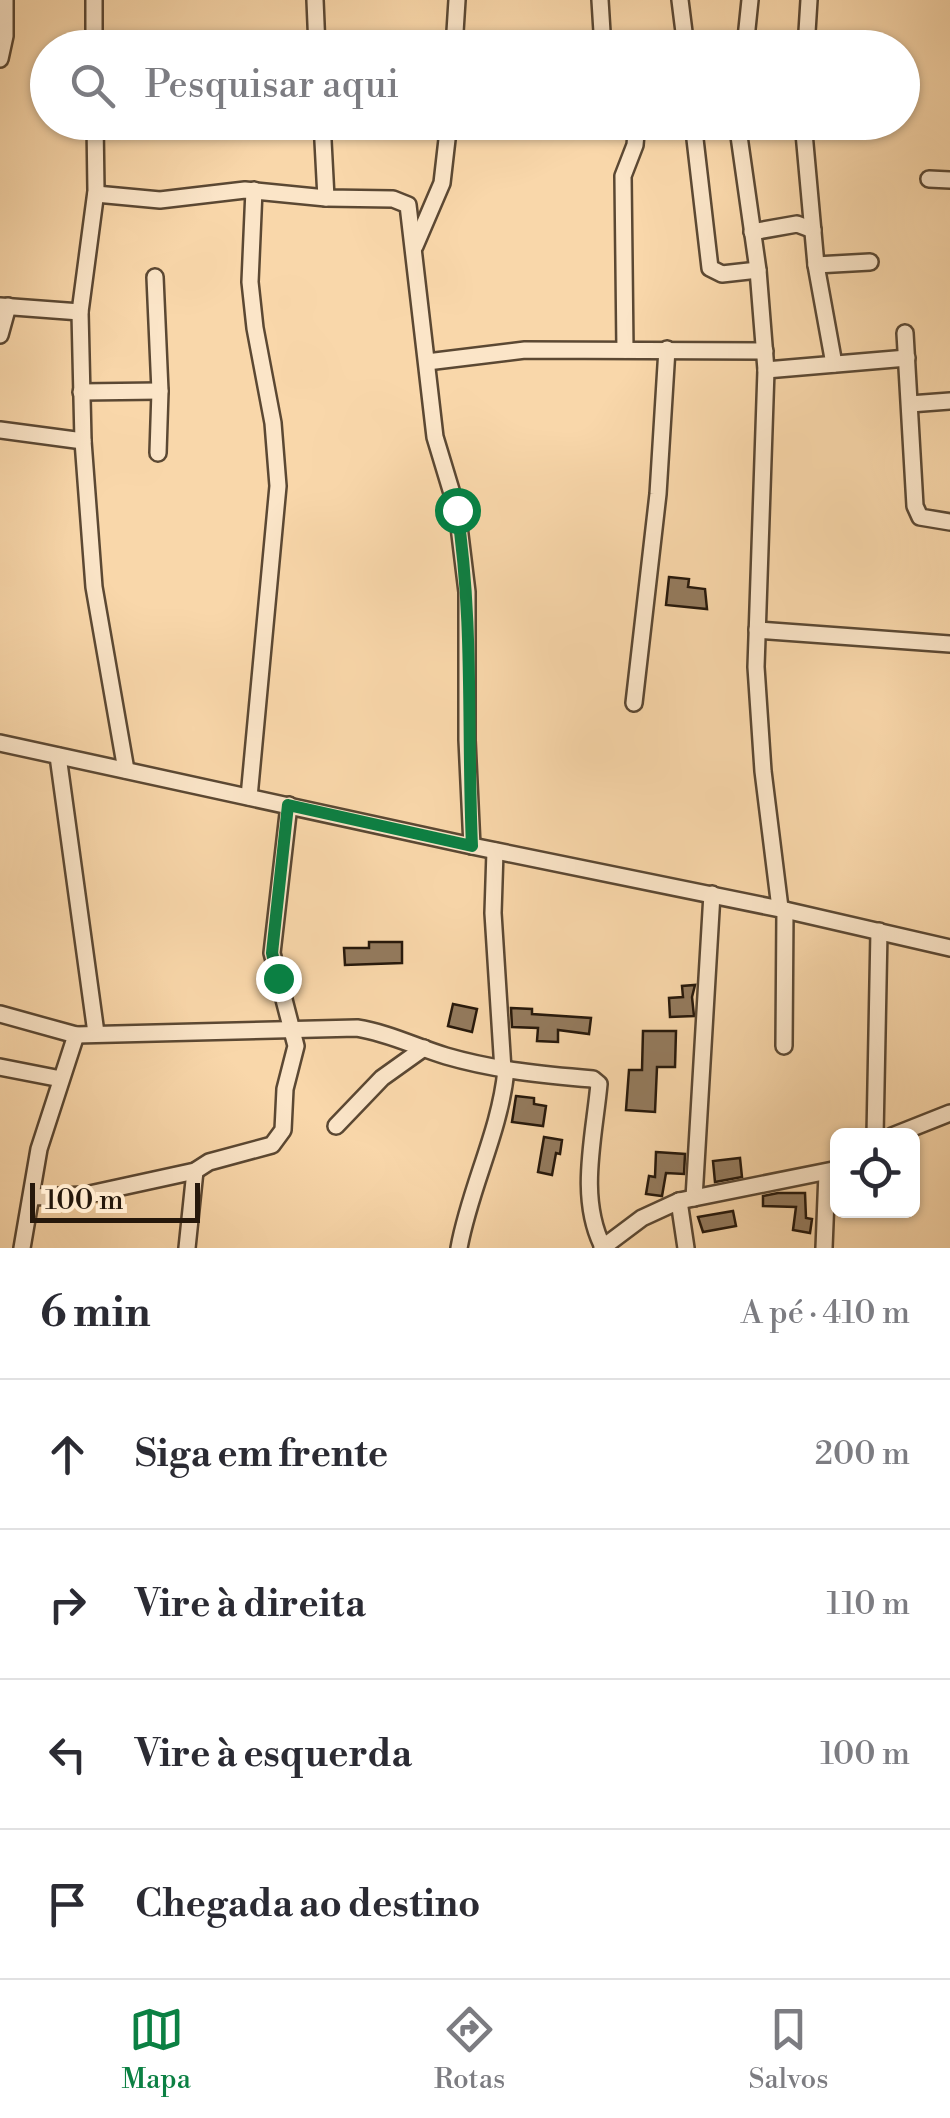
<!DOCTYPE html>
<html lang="pt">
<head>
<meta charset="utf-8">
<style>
  :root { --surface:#fff; --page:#f2f2f3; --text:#2b2b33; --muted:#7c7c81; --line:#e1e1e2; --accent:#0b8043 }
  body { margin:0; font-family:"Libre Bodoni",serif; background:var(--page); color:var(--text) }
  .controls { position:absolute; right:30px; bottom:30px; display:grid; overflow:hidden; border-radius:15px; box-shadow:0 2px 8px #0004 }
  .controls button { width:90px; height:90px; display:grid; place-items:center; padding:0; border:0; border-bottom:2px solid var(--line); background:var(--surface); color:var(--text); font:50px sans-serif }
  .scale { position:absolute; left:30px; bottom:25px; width:170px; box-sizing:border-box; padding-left:10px; border:5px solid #26180b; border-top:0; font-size:28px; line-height:35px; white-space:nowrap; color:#26180b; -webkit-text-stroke:8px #fbe5c8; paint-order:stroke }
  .stop { position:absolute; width:30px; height:30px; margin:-22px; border:8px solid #0b8043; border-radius:50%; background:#fff }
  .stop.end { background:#0b8043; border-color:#fff; box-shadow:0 2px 10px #0008 }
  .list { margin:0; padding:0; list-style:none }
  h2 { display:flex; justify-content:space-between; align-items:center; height:130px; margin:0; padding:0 40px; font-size:42px }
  h2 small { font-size:32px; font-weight:400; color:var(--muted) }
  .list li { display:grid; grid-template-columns:65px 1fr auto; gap:30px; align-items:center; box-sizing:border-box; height:150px; padding:0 40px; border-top:2px solid var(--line) }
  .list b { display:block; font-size:38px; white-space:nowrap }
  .list em { font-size:32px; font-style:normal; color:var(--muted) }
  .icon { flex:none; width:55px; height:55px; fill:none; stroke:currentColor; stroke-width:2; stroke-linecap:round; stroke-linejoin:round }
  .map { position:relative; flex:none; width:950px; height:1248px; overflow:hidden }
  .search { position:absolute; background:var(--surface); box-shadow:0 2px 8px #0004; left:30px; right:30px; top:30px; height:110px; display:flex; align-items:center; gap:25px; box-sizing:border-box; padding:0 35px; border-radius:55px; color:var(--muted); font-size:38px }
  .sheet { height:730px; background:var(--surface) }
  nav { display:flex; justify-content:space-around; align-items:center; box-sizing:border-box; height:140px; border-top:2px solid var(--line); background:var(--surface); font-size:28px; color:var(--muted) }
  nav a { display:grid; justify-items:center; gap:5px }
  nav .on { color:var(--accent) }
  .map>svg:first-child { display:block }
  .building { fill:#947b5e; stroke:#26180b; stroke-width:2.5 }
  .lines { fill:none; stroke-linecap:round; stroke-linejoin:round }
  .minor-casing { stroke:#5b4833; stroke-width:20 }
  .minor { stroke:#fbe5c8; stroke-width:15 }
  .route { stroke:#0b8043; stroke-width:12 }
</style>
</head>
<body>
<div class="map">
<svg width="950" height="1248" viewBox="0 0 950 1248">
  <rect width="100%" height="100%" fill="#f9d7aa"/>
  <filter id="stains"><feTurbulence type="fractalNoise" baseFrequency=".002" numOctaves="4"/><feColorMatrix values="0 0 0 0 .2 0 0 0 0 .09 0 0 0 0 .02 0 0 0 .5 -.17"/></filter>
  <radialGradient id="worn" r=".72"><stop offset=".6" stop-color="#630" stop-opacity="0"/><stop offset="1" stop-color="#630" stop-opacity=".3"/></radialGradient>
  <!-- building -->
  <g class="building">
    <path d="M669,577L689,579L688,587L705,589L707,609L666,605Z"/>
    <path d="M369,942H402V963L345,965L344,948H369Z"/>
    <path d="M695,985L692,997L694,1016L670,1017L669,998L683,997L682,986Z"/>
    <path d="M453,1004L477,1009L472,1032L448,1026Z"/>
    <path d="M511,1008L532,1009V1014L591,1018L589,1034L558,1030V1042L537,1041L538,1028L512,1027Z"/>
    <path d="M643,1031H676L675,1067H657L655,1112L626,1110L629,1070H642Z"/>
    <path d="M516,1096L534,1098V1104L546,1106L543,1126L512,1122Z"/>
    <path d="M544,1137L562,1140L560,1154L556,1153L552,1175L538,1172Z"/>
    <path d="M656,1152L685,1154L684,1174L666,1173L662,1196L646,1194L649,1176L655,1177Z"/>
    <path d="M740,1158L742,1177L715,1182L713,1161Z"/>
    <path d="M778,1193H805L806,1218L812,1219L810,1233L793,1230L796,1207L763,1206V1196Z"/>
    <path d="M733,1211L736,1226L703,1232L698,1217Z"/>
  </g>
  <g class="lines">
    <defs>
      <g id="minor">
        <path d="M94,0V48"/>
        <path d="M315,0L317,48"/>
        <path d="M600,0L603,48"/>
        <path d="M680,0L686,48"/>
        <path d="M454,48L457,0"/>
        <path d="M745,48L750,0"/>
        <path d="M806,48L809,0"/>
        <path d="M0,59L5,36V0"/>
        <path d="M95,122L96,191L80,312L83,441L94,587L126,770"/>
        <path d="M322,122L326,198"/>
        <path d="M693,122L710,268L722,274L758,270"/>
        <path d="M737,122L758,270L766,370L756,667L763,771L780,908"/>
        <path d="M803,122L816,265L834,364"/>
        <path d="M929,179L950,180"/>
        <path d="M96,194L160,200L245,190L326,198L393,199L408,205L435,437L457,510L467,592V740L472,846"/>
        <path d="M752,232L797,224L813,230"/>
        <path d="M415,246L442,183L449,122"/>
        <path d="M816,265L870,262"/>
        <path d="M155,277L160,391L158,453"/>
        <path d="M0,306L80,312"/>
        <path d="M905,333L915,506L920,517L950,522"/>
        <path d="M0,335L8,306"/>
        <path d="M625,350L623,176L635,145L637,122"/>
        <path d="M427,362L525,350L765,351"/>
        <path d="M766,370L907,358"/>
        <path d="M81,392L160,391"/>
        <path d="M910,404L950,401"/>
        <path d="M0,430L83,441"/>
        <path d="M757,630L950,644"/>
        <path d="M634,703L658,494L667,349"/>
        <path d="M0,743L472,846L785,910L950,948"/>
        <path d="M58,756L96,1033"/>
        <path d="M249,797L278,486L273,423L255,328L250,282L254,190"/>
        <path d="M495,851L493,913L503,1070"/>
        <path d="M0,1014L76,1035L357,1028C389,1033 416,1047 446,1056C494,1070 543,1075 593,1079L599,1084C594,1138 578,1198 603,1247"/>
        <path d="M784,1046L785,910"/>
        <path d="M0,1067L61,1079"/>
        <path d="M336,1126L382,1078L424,1048"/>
        <path d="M875,1136L879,931"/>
        <path d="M892,1136L950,1113"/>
        <path d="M32,1197L85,1195L195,1171L209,1162L272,1145L283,1130L285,1089L296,1046L272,953L289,805"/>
        <path d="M694,1198L712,894"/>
        <path d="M679,1201L686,1248"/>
        <path d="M22,1248L39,1149L76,1035"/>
        <path d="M187,1248L195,1171"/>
        <path d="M459,1248C470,1187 500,1132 506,1070"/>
        <path d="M602,1248L642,1218L679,1201L838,1169"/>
        <path d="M824,1248L827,1173"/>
      </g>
    </defs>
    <!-- minor casing -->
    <use href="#minor" class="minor-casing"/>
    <!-- minor -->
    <use href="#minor" class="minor"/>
  </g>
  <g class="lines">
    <!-- route -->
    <path class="route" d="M278,978L272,953L288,805L472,846C467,734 474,621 457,510"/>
  </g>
  <rect width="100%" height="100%" filter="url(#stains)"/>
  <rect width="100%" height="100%" fill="url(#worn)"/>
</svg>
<div class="controls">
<button><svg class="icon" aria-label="locate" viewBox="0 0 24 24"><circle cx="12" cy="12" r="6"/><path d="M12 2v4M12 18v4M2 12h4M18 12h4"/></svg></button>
</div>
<div class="scale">100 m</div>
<div class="stop" style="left:457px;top:510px"></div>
<div class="stop end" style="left:278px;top:978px"></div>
<div class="search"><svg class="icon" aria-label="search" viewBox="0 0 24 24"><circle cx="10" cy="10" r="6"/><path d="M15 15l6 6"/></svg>Pesquisar aqui</div>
</div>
<section class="sheet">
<h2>6 min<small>A pé · 410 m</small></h2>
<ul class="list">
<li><svg class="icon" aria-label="ahead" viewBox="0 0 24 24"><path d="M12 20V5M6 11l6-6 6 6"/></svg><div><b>Siga em frente</b></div><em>200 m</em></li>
<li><svg class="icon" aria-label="right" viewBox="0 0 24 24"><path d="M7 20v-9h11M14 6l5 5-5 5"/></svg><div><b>Vire à direita</b></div><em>110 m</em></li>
<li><svg class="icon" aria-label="left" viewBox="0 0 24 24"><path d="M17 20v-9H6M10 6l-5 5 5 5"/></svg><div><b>Vire à esquerda</b></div><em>100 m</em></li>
<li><svg class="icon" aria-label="arrive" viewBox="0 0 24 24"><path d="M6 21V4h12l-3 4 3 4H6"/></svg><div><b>Chegada ao destino</b></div></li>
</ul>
</section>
<nav>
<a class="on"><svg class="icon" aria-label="map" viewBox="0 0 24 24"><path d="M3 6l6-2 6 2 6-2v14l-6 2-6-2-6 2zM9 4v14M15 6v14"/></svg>Mapa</a>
<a><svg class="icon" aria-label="directions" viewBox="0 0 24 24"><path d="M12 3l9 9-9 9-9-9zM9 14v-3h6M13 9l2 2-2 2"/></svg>Rotas</a>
<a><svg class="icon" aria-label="saved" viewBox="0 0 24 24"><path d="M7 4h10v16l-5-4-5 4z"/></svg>Salvos</a>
</nav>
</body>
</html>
